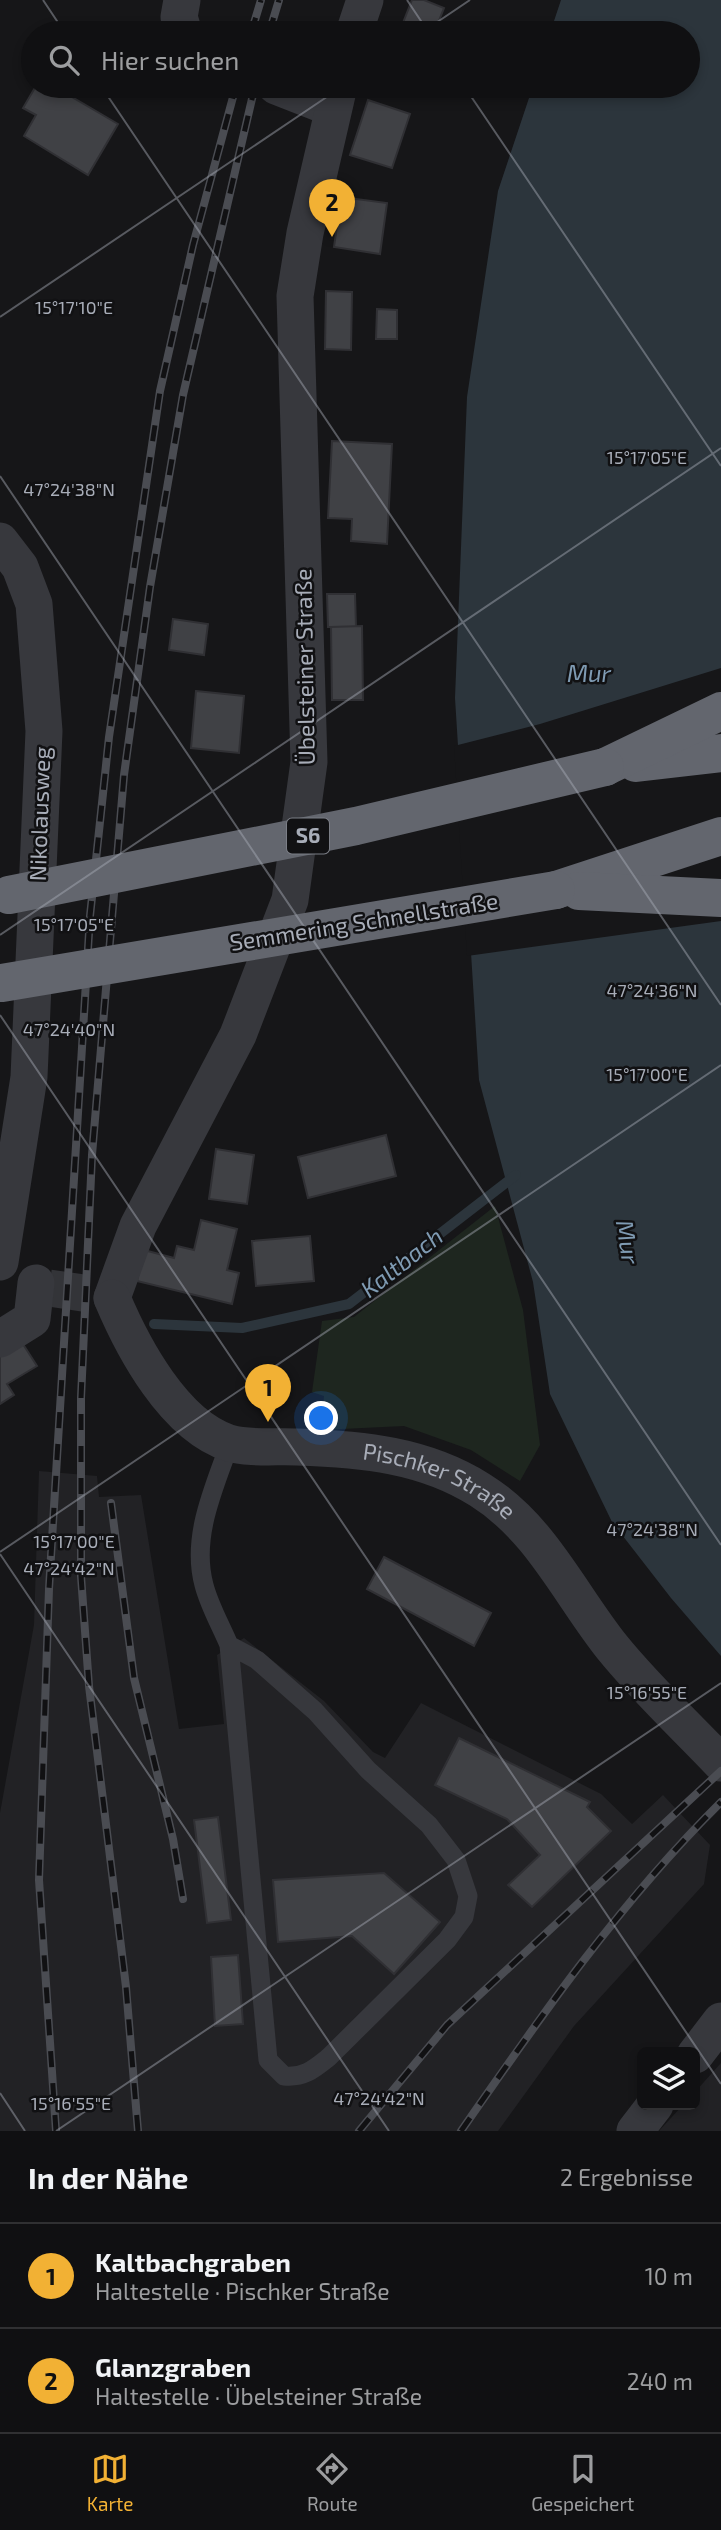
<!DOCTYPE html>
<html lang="de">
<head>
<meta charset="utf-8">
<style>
  :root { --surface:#101012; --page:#1e1e20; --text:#f1f3f6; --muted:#9c9d9f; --line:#303032; --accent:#f2b134 }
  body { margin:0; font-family:"Exo 2",sans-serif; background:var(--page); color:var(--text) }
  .controls { position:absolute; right:21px; bottom:21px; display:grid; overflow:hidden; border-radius:10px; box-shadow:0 4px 10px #0003 }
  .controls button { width:63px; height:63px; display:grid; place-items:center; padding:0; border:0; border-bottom:2px solid var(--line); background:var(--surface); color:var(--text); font:35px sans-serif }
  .you { position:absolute; left:322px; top:1419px; width:24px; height:24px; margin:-18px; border:5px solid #fff; border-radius:50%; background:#1a73e8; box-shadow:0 0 0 10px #1a73e833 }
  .badge { display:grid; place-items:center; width:46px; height:46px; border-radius:50%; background:var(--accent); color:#111; font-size:23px; font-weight:700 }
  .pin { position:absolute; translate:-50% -58px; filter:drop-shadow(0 2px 4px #0008) }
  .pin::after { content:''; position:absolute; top:37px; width:24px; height:21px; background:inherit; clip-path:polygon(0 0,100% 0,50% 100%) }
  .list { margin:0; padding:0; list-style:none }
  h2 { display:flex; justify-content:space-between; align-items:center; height:91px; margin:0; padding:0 28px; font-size:30px }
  h2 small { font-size:23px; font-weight:400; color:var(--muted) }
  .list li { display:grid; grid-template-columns:46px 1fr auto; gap:21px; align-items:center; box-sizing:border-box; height:105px; padding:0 28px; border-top:2px solid var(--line) }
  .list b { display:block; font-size:26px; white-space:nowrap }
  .list p { margin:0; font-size:23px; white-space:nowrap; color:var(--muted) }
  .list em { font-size:23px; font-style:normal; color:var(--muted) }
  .icon { flex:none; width:38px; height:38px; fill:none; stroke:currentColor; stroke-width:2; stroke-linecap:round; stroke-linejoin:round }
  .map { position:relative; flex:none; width:721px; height:2131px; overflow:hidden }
  .search { position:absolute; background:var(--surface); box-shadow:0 4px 10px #0003; left:21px; right:21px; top:21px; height:77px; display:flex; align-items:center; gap:18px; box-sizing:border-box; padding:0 24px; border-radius:38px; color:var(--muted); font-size:26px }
  .sheet { height:301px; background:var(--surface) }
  nav { display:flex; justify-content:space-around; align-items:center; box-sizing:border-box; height:98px; border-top:2px solid var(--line); background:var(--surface); font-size:19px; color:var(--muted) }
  nav a { display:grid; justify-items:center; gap:4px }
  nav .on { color:var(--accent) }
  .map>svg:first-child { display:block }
  .built { fill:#222225 }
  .green { fill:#1e261f }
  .water { fill:#2c353c }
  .pier { fill:#161618 }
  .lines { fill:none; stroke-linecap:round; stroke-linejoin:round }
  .stream { stroke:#2c353c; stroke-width:10 }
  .building { fill:#404145; stroke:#303034; stroke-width:2 }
  .minor-tunnel { stroke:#333438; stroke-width:37; stroke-dasharray:37 18; stroke-linecap:butt }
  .service { stroke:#37383d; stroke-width:19 }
  .minor { stroke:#37383d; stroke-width:37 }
  .motorway { stroke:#63666e; stroke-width:38 }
  .rail-casing { stroke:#4a4c52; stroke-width:8 }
  .rail { stroke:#111113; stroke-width:5; stroke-dasharray:16; stroke-linecap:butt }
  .motorway-bridge { stroke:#63666e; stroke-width:38 }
  .ticks { fill:none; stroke:#a8adb8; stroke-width:2; stroke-opacity:0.45 }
  .labels { text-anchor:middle; stroke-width:5; stroke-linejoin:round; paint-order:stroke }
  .shield { fill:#111113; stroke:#7b7e86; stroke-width:2 }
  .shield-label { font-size:21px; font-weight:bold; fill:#a8adb8 }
  .street-label { font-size:23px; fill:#a8adb8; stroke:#111113 }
  .water-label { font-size:24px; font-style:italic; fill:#7f9bb3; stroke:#111113 }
  .ticks-label { font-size:18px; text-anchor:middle; fill:#a8adb8; stroke:#111113; stroke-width:5; stroke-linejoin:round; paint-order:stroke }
</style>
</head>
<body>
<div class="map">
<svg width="721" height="2131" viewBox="0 0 721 2131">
  <rect width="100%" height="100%" fill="#161618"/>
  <!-- built -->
  <g class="built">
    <path d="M39,1471L97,1476L99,1497L141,1495L179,1729L224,1724L217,1655L244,1638L324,1701L373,1752L385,1758L421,1703L601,1794L632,1824L663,1795L710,1845L704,1884L574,2026L498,2131H0V1813L34,1625Z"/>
    <path d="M721,2063V2131H659L683,2105H695V2092Z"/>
  </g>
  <!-- green -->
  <path class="green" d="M495,1206L523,1310L540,1445L520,1481L471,1450L404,1426L321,1430L324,1396L312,1392L322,1321L354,1317Z"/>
  <!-- water -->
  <path class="water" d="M561,0H721V1656L671,1598L612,1522L550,1394L533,1282L479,1080L455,698L467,397L498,191L533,86H688V33H550Z"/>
  <!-- pier -->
  <path class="pier" d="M721,668V921L467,956L454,746L540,724Z"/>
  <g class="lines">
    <!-- stream -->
    <path class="stream" d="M154,1324L242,1328L349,1304L516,1175"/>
  </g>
  <!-- building -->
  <g class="building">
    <path d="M412,0H424L444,8L434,33H399Z"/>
    <path d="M36,86H71L67,94L118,124L88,175L24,136L36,115L23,108Z"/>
    <path d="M368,100L410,114L392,168L350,155Z"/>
    <path d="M341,197L387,203L380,254L334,247Z"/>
    <path d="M326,291L352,292L351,350L325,349Z"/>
    <path d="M377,309L397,310V339H376Z"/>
    <path d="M332,441L392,444L387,544L351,541L352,519L328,518Z"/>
    <path d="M327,594H355L356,627H328Z"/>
    <path d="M173,619L208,624L204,655L169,650Z"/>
    <path d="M362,626L363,700H332L331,627Z"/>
    <path d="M196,691L244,696L239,753L191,748Z"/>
    <path d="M386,1135L396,1176L308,1198L298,1157Z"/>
    <path d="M216,1149L254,1155L247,1204L209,1199Z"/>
    <path d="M201,1220L237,1229L227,1270L239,1273L232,1304L137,1281L144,1250L174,1258L177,1246L194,1250Z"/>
    <path d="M310,1236L314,1281L256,1286L252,1241Z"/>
    <path d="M21,1341L37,1366L7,1384L14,1395L0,1404V1354Z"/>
    <path d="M384,1557L491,1613L474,1646L367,1589Z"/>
    <path d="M459,1738L590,1802L587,1807L611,1831L532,1907L508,1885L540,1855L507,1819L435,1785Z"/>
    <path d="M218,1817L231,1920L207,1923L194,1820Z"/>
    <path d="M384,1873L440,1922L394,1974L352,1936L278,1942L273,1880Z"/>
    <path d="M238,1955L243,2024L215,2026L211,1957Z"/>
  </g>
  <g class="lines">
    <!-- minor-tunnel -->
    <path class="minor-tunnel" d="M49,1288L104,1296"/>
    <!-- service -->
    <path class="service" d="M229,1645L257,1660L315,1711L368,1770L429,1825L456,1860L468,1896L464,1917L447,1940L329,2057C314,2069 304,2078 284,2076L268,2060L229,1645C221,1626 209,1605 204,1585C191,1537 214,1488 230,1443"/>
    <!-- minor -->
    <g class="minor">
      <path d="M182,0L179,17L184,33"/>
      <path d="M354,33L365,0"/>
      <path d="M276,86L332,108"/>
      <path d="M0,541L20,567L34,604L44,731L29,1077L0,1262"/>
      <path d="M112,1298L138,1226L238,1035L290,900L309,762L295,296L305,233L339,86"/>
      <path id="s1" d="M112,1298C133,1348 174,1425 229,1443C249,1449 277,1446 297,1447C362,1449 425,1455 480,1490C541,1528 569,1593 612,1647C645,1688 685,1725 721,1763"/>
      <path d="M0,1339L32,1319L36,1283"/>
      <path d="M695,2055L721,2021"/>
      <path d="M635,2131L655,2105"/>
    </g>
    <!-- motorway -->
    <g class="motorway">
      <path d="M636,763L721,753"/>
      <path d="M605,767L721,711"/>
      <path d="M556,890L721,836"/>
      <path d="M579,891L721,898"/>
    </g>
    <defs>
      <g id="rail">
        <path d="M251,33L261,0"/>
        <path d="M269,33L279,0"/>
        <path d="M111,1503L134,1678L173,1839L183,1899"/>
        <path d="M56,2131L39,1880L49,1589L90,916L109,737L160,391L193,245L236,86"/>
        <path d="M138,2131L126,1987L89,1686L81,1576V1398L92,1155L124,775L150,587L183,395L255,86"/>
        <path d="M359,2131L447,2025L721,1771"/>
        <path d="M461,2131C541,2016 621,1901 721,1802"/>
      </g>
    </defs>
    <!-- rail casing -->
    <use href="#rail" class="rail-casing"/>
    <!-- rail -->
    <use href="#rail" class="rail"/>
    <!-- motorway-bridge -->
    <g class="motorway-bridge">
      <path d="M9,895L356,826L605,767"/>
      <path d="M2,983L556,890"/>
    </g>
  </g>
  <!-- ticks -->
  <path class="ticks" d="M43,0L65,33M407,0L429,33M421,33L470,0M101,86L721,1005M464,86L721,466M0,317L343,86M0,476L721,1545M0,935L721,448M0,1015L721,2084M0,1552L721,1065M0,1554L389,2131M0,2093L25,2131M56,2131L721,1683"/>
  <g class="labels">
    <!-- shield labels -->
    <rect class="shield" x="287" y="818.5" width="42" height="35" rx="5"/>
    <g class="shield-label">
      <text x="308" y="843">S6</text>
    </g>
    <!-- street labels -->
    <g class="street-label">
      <text transform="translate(305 667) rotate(-91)" y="8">Übelsteiner Straße</text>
      <text transform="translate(40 814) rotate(-88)" y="8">Nikolausweg</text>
      <text transform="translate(364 922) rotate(-9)" y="8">Semmering Schnellstraße</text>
      <text dy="8" stroke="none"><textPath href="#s1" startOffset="408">Pischker Straße</textPath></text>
    </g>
    <!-- water labels -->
    <g class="water-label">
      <text x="589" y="682">Mur</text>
      <text transform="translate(627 1242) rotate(81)" y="8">Mur</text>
      <text transform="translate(402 1263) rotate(-38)" y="8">Kaltbach</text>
    </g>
  </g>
  <g class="ticks-label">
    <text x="74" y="314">15°17'10"E</text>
    <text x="647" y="464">15°17'05"E</text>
    <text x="69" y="496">47°24'38"N</text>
    <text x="74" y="931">15°17'05"E</text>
    <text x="652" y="997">47°24'36"N</text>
    <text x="69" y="1036">47°24'40"N</text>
    <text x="647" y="1081">15°17'00"E</text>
    <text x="652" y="1536">47°24'38"N</text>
    <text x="74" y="1548">15°17'00"E</text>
    <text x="69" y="1575">47°24'42"N</text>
    <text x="647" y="1699">15°16'55"E</text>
    <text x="379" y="2105">47°24'42"N</text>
    <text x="71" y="2110">15°16'55"E</text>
  </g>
</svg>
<div class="controls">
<button><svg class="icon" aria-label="layers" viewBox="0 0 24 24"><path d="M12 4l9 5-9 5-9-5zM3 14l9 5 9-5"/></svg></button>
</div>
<div class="you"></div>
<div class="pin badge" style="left:268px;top:1422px">1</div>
<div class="pin badge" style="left:332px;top:237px">2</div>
<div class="search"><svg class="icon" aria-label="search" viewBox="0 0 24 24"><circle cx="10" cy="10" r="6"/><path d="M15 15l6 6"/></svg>Hier suchen</div>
</div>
<section class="sheet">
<h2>In der Nähe<small>2 Ergebnisse</small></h2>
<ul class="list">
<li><span class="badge">1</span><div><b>Kaltbachgraben</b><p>Haltestelle · Pischker Straße</p></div><em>10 m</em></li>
<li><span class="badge">2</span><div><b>Glanzgraben</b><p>Haltestelle · Übelsteiner Straße</p></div><em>240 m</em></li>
</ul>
</section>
<nav>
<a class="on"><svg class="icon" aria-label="map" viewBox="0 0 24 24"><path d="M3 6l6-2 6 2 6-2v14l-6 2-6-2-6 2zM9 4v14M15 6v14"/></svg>Karte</a>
<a><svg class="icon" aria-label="directions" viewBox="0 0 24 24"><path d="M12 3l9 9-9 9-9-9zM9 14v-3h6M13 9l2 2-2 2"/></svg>Route</a>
<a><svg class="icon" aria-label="saved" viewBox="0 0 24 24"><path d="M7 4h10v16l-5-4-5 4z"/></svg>Gespeichert</a>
</nav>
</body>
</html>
